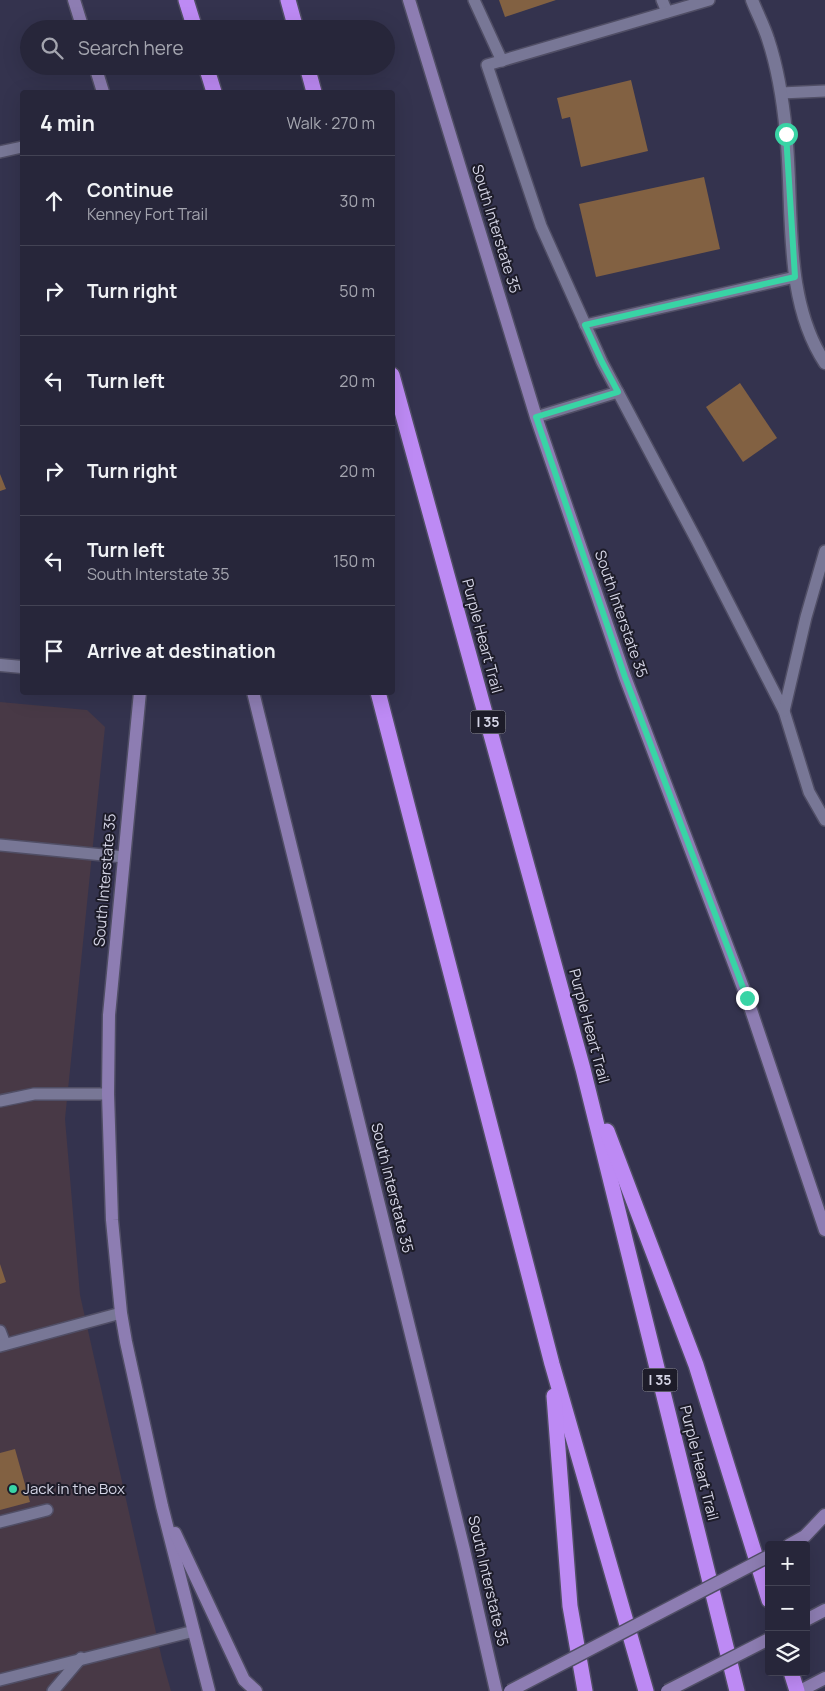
<!DOCTYPE html>
<html lang="en">
<head>
<meta charset="utf-8">
<style>
  :root { --surface:#27263a; --page:#333245; --text:#f1f3f6; --muted:#a4a5af; --line:#434354 }
  body { margin:0; font-family:Manrope,sans-serif; background:var(--page); color:var(--text) }
  .controls { position:absolute; right:15px; bottom:15px; display:grid; overflow:hidden; border-radius:5px; box-shadow:0 5px 20px #0002 }
  .controls button { width:45px; height:45px; display:grid; place-items:center; padding:0; border:0; border-bottom:1px solid var(--line); background:var(--surface); color:var(--text); font:25px sans-serif }
  .stop { position:absolute; width:15px; height:15px; margin:-11px; border:4px solid #39d4a5; border-radius:50%; background:#fff }
  .stop.end { background:#39d4a5; border-color:#fff; box-shadow:0 1px 5px #0008 }
  .list { margin:0; padding:0; list-style:none }
  h2 { display:flex; justify-content:space-between; align-items:center; height:65px; margin:0; padding:0 20px; font-size:21px }
  h2 small { font-size:16px; font-weight:400; color:var(--muted) }
  .list li { display:grid; grid-template-columns:32px 1fr auto; gap:15px; align-items:center; box-sizing:border-box; height:90px; padding:0 20px; border-top:1px solid var(--line) }
  .list b { display:block; font-size:19px; white-space:nowrap }
  .list p { margin:0; font-size:16px; white-space:nowrap; color:var(--muted) }
  .list em { font-size:16px; font-style:normal; color:var(--muted) }
  .icon { flex:none; width:28px; height:28px; fill:none; stroke:currentColor; stroke-width:2; stroke-linecap:round; stroke-linejoin:round }
  .map { position:relative; flex:none; width:825px; height:1691px; overflow:hidden }
  .search { position:absolute; background:var(--surface); box-shadow:0 5px 20px #0002; left:20px; top:20px; width:375px; height:55px; display:flex; align-items:center; gap:12px; box-sizing:border-box; padding:0 18px; border-radius:28px; color:var(--muted); font-size:19px }
  .panel { position:absolute; background:var(--surface); box-shadow:0 5px 20px #0002; left:20px; top:90px; width:375px; height:605px; border-radius:5px }
  .map>svg:first-child { display:block }
  .commercial { fill:#483946 }
  .building { fill:#826142 }
  .lines { fill:none; stroke-linecap:round; stroke-linejoin:round }
  .lane-casing { stroke:#504e65; stroke-width:14 }
  .street-casing { stroke:#504e65; stroke-width:15 }
  .secondary-casing { stroke:#504e65; stroke-width:15 }
  .highway-casing { stroke:#504e65; stroke-width:18 }
  .lane { stroke:#787796; stroke-width:11 }
  .street { stroke:#787796; stroke-width:12 }
  .secondary { stroke:#8d7db2; stroke-width:12 }
  .highway { stroke:#bd8af4; stroke-width:15 }
  .secondary-bridge-casing { stroke:#504e65; stroke-width:15; stroke-linecap:butt }
  .secondary-bridge { stroke:#8d7db2; stroke-width:12 }
  .route { stroke:#39d4a5; stroke-width:6 }
  .poi-dot { fill:#39d4a5; stroke:#1d1c29; stroke-width:2 }
  .labels { text-anchor:middle; stroke-width:4; stroke-linejoin:round; paint-order:stroke }
  .shield { fill:#1d1c29; stroke:#9e9ead; stroke-width:1 }
  .shield-label { font-size:14px; font-weight:bold; fill:#d5d5e6 }
  .street-label { font-size:15px; fill:#d5d5e6; stroke:#1d1c29 }
  .poi-label { font-size:15px; fill:#d5d5e6; stroke:#1d1c29; text-anchor:start }
</style>
</head>
<body>
<div class="map">
<svg width="825" height="1691" viewBox="0 0 825 1691">
  <rect width="100%" height="100%" fill="#34334e"/>
  <!-- commercial -->
  <path class="commercial" d="M0,702L87,710L105,727L65,1119L80,1295L162,1659L171,1691H0Z"/>
  <!-- building -->
  <g class="building">
    <path d="M499,0H556L505,17Z"/>
    <path d="M631,80L648,151L581,167L570,117L562,119L557,98Z"/>
    <path d="M704,177L720,249L596,277L579,204Z"/>
    <path d="M740,383L777,438L743,462L706,407Z"/>
    <path d="M0,474L6,489L0,491Z"/>
    <path d="M0,1264L6,1282L0,1284Z"/>
    <path d="M15,1449L30,1502L0,1510V1453Z"/>
  </g>
  <g class="lines">
    <defs>
      <g id="lane">
        <path d="M474,0L502,61"/>
        <path d="M662,0L667,12"/>
        <path d="M709,0L487,65L541,226L602,362L697,541L784,711L809,792L825,820"/>
        <path d="M781,93L825,91"/>
        <path d="M0,152L22,147"/>
        <path d="M585,325L795,277"/>
        <path d="M536,417L618,392"/>
        <path d="M784,711L806,617L825,551"/>
        <path d="M0,845L124,857"/>
        <path d="M0,1101L34,1094H108"/>
        <path d="M0,1331L5,1344"/>
        <path d="M0,1346L121,1313"/>
        <path d="M0,1522L47,1510"/>
        <path d="M0,1680L194,1631"/>
        <path d="M53,1691L81,1658"/>
      </g>
      <g id="street">
        <path d="M752,0C757,13 764,26 768,39C778,69 783,101 786,133C794,208 782,298 825,363"/>
        <path d="M0,665L22,667"/>
      </g>
      <g id="secondary">
        <path d="M74,0L83,29"/>
        <path d="M409,0L536,417L625,677L747,998L825,1230"/>
        <path d="M95,66L103,92"/>
        <path d="M140,692L109,1015L108,1094L112,1220L121,1313L126,1342L162,1506L209,1691"/>
        <path d="M253,692L464,1550L496,1691"/>
        <path d="M175,1533L244,1680L256,1691"/>
        <path d="M789,1545L805,1536L825,1515"/>
        <path d="M806,1620L825,1610"/>
        <path d="M800,1691L825,1678"/>
      </g>
      <g id="highway">
        <path d="M186,0L195,29"/>
        <path d="M288,0L296,29"/>
        <path d="M206,66L214,92"/>
        <path d="M307,66L314,92"/>
        <path d="M392,375L583,1069L737,1691"/>
        <path d="M378,692L552,1364L646,1691"/>
        <path d="M607,1131L696,1365L769,1600"/>
        <path d="M554,1396L570,1606L585,1691"/>
        <path d="M791,1672L797,1691"/>
      </g>
    </defs>
    <!-- lane casing -->
    <use href="#lane" class="lane-casing"/>
    <!-- street casing -->
    <use href="#street" class="street-casing"/>
    <!-- secondary casing -->
    <use href="#secondary" class="secondary-casing"/>
    <!-- highway casing -->
    <use href="#highway" class="highway-casing"/>
    <!-- lane -->
    <use href="#lane" class="lane"/>
    <!-- street -->
    <use href="#street" class="street"/>
    <!-- secondary -->
    <use href="#secondary" class="secondary"/>
    <!-- highway -->
    <use href="#highway" class="highway"/>
    <defs>
      <g id="secondary-bridge">
        <path d="M510,1691L769,1556"/>
        <path d="M667,1691L769,1639"/>
      </g>
    </defs>
    <!-- secondary-bridge casing -->
    <use href="#secondary-bridge" class="secondary-bridge-casing"/>
    <!-- secondary-bridge -->
    <use href="#secondary-bridge" class="secondary-bridge"/>
  </g>
  <g class="lines">
    <!-- route -->
    <path class="route" d="M747,998L625,677L536,417L618,392L602,362L585,325L795,277L786,134"/>
  </g>
  <!-- markers -->
  <circle class="poi-dot" cx="13" cy="1489" r="5"/>
  <g class="labels">
    <!-- shield labels -->
    <g class="shield">
      <rect x="470.5" y="710.5" width="35" height="23" rx="4"/>
      <rect x="642.5" y="1368.5" width="35" height="23" rx="4"/>
    </g>
    <g class="shield-label">
      <text x="488" y="727">I 35</text>
      <text x="660" y="1385">I 35</text>
    </g>
    <!-- street labels -->
    <g class="street-label">
      <text transform="translate(496 229) rotate(73)" y="5">South Interstate 35</text>
      <text transform="translate(621 614) rotate(71)" y="5">South Interstate 35</text>
      <text transform="translate(482 636) rotate(75)" y="5">Purple Heart Trail</text>
      <text transform="translate(105 880) rotate(-85)" y="5">South Interstate 35</text>
      <text transform="translate(589 1026) rotate(75)" y="5">Purple Heart Trail</text>
      <text transform="translate(392 1188) rotate(76)" y="5">South Interstate 35</text>
      <text transform="translate(699 1463) rotate(76)" y="5">Purple Heart Trail</text>
      <text transform="translate(488 1581) rotate(77)" y="5">South Interstate 35</text>
    </g>
    <!-- poi labels -->
    <g class="poi-label">
      <text x="23" y="1494">Jack in the Box</text>
    </g>
  </g>
</svg>
<div class="controls">
<button>+</button>
<button>−</button>
<button><svg class="icon" aria-label="layers" viewBox="0 0 24 24"><path d="M12 4l9 5-9 5-9-5zM3 14l9 5 9-5"/></svg></button>
</div>
<div class="stop" style="left:786px;top:134px"></div>
<div class="stop end" style="left:747px;top:998px"></div>
<div class="search"><svg class="icon" aria-label="search" viewBox="0 0 24 24"><circle cx="10" cy="10" r="6"/><path d="M15 15l6 6"/></svg>Search here</div>
<section class="panel">
<h2>4 min<small>Walk · 270 m</small></h2>
<ul class="list">
<li><svg class="icon" aria-label="ahead" viewBox="0 0 24 24"><path d="M12 20V5M6 11l6-6 6 6"/></svg><div><b>Continue</b><p>Kenney Fort Trail</p></div><em>30 m</em></li>
<li><svg class="icon" aria-label="right" viewBox="0 0 24 24"><path d="M7 20v-9h11M14 6l5 5-5 5"/></svg><div><b>Turn right</b></div><em>50 m</em></li>
<li><svg class="icon" aria-label="left" viewBox="0 0 24 24"><path d="M17 20v-9H6M10 6l-5 5 5 5"/></svg><div><b>Turn left</b></div><em>20 m</em></li>
<li><svg class="icon" aria-label="right" viewBox="0 0 24 24"><path d="M7 20v-9h11M14 6l5 5-5 5"/></svg><div><b>Turn right</b></div><em>20 m</em></li>
<li><svg class="icon" aria-label="left" viewBox="0 0 24 24"><path d="M17 20v-9H6M10 6l-5 5 5 5"/></svg><div><b>Turn left</b><p>South Interstate 35</p></div><em>150 m</em></li>
<li><svg class="icon" aria-label="arrive" viewBox="0 0 24 24"><path d="M6 21V4h12l-3 4 3 4H6"/></svg><div><b>Arrive at destination</b></div></li>
</ul>
</section>
</div>
</body>
</html>
